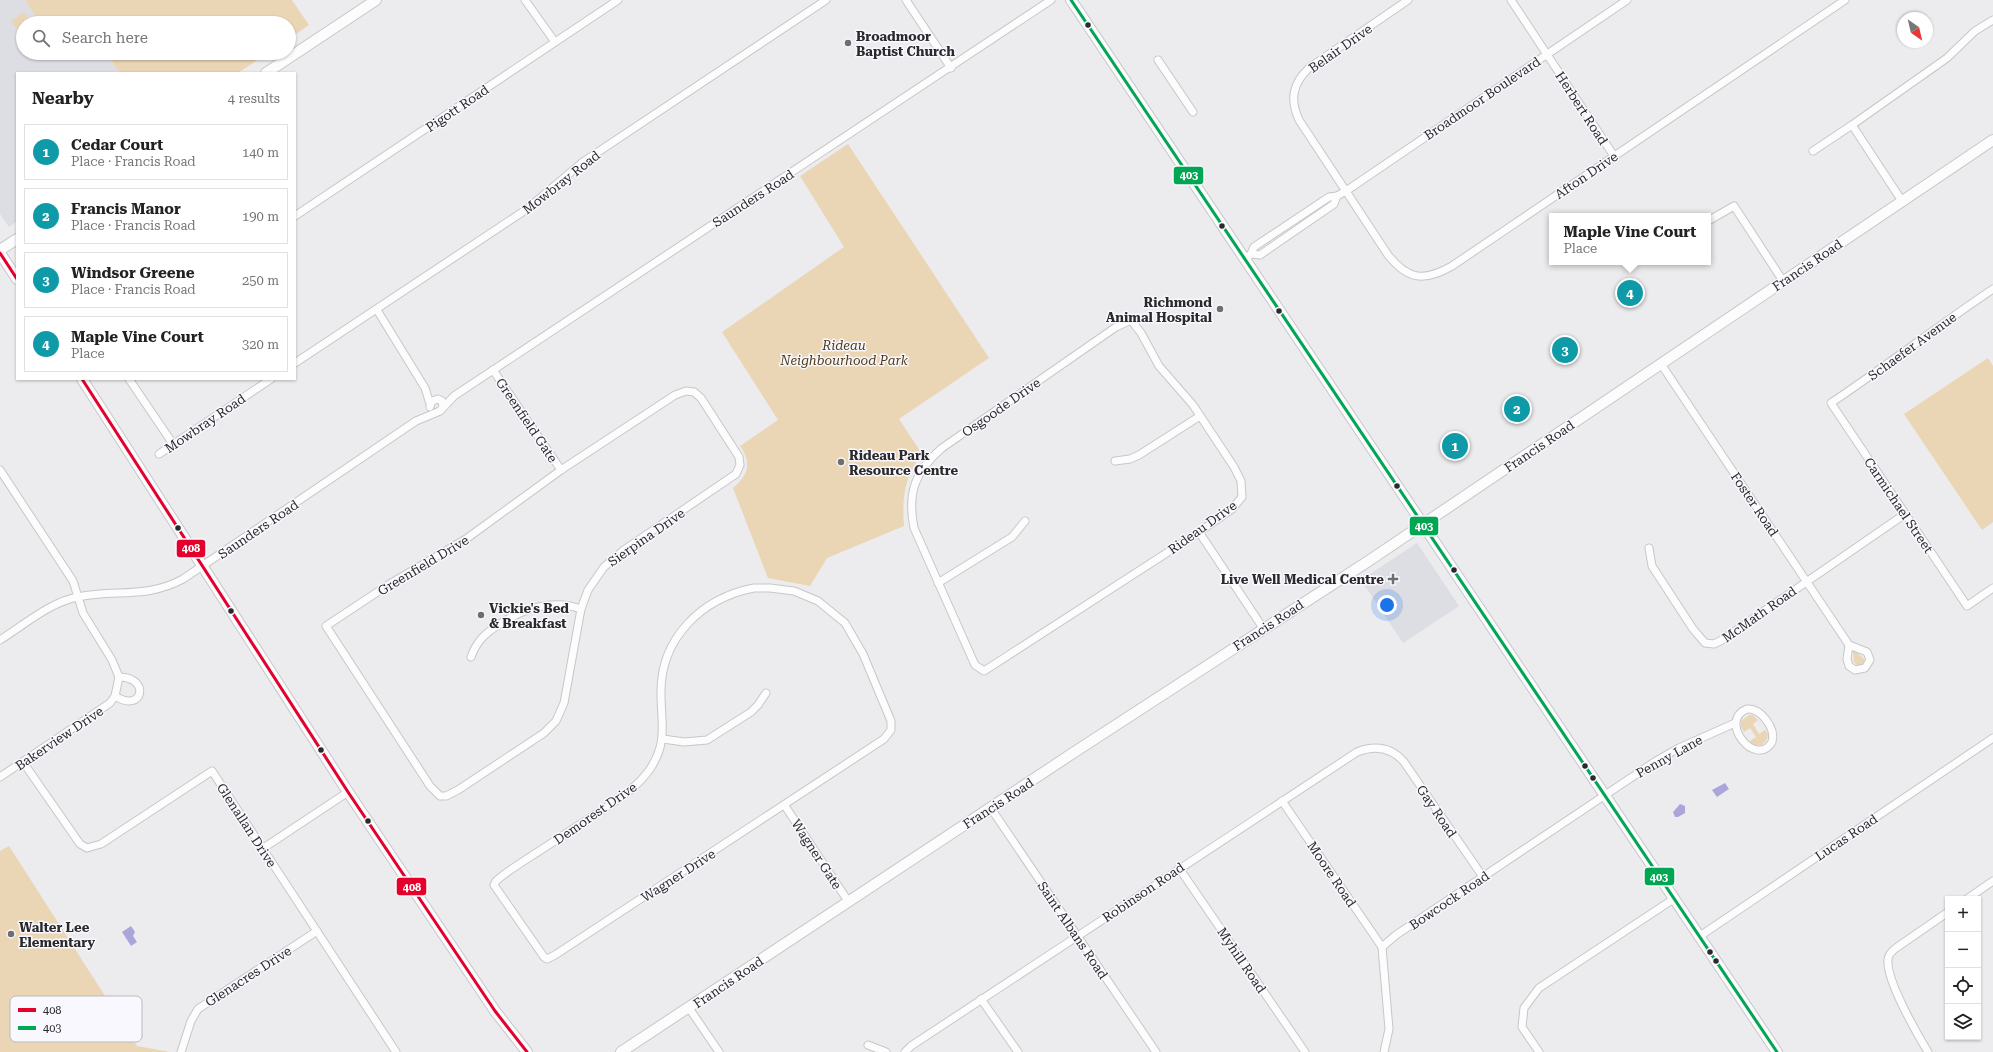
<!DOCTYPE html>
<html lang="en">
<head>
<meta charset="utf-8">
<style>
  :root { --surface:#fff; --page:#f2f2f2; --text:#222; --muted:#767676; --line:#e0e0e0; --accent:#6e6e70 }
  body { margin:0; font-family:"Roboto Serif",serif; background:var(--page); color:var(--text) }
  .controls { position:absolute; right:12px; bottom:12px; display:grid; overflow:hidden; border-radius:0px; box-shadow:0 1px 3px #0004 }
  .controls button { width:36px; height:36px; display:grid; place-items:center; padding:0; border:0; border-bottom:1px solid var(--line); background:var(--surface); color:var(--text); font:20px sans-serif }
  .compass { position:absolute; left:1897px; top:12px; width:36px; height:36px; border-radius:50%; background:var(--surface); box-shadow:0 1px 3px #0004; rotate:146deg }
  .you { position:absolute; left:1387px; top:605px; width:14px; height:14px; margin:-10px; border:3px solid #fff; border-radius:50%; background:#1a73e8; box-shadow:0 0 0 6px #1a73e833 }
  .badge { display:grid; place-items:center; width:26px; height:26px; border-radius:50%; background:var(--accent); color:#fff; font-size:13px; font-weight:700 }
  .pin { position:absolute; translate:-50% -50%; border:2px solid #fff; box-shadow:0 1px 4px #0006 }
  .popup { position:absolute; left:1549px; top:213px; width:162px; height:52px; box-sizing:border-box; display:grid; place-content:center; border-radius:0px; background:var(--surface); filter:drop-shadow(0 1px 3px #0005); font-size:13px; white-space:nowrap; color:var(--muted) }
  .popup b { font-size:15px; color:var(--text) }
  .popup::after { content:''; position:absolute; left:50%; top:100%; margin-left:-8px; border:8px solid transparent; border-top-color:var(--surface) }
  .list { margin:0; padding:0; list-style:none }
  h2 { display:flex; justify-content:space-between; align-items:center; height:52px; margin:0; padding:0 16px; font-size:17px }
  h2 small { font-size:13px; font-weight:400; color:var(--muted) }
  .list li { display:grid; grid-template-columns:26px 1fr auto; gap:12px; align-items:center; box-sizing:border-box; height:56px; margin:0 8px 8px; padding:0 8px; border:1px solid var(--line); border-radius:0px }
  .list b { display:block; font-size:15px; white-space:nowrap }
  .list p { margin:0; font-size:13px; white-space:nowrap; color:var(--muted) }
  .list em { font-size:13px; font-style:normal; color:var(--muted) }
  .icon { flex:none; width:22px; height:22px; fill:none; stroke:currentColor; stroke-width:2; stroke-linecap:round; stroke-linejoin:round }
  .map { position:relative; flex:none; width:1993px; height:1052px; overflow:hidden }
  .search { position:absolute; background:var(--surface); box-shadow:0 1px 3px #0004; left:16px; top:16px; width:280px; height:44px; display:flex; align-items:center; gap:10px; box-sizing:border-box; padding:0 14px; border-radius:22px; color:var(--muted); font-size:15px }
  .panel { position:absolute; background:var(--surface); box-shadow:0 1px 3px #0004; left:16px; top:72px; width:280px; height:308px; border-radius:0px }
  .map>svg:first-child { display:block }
  .built { fill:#dddde4 }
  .green { fill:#ead5b5 }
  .water { fill:#aba6da }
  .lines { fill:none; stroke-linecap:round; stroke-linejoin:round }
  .street-casing { stroke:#c7c7c8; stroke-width:9 }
  .secondary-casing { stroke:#c7c7c8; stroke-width:12 }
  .street { stroke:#fcfcfd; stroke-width:7 }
  .secondary { stroke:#fcfcfd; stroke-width:10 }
  .bus-1-casing { stroke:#f8f8fe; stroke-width:6 }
  .bus-2-casing { stroke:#f8f8fe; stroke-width:6 }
  .bus-1 { stroke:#e4002b; stroke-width:3 }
  .bus-2 { stroke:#00a651; stroke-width:3 }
  .bus-dot { fill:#2a2a2c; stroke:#f8f8fe; stroke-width:1.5 }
  .poi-dot { fill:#6e6e70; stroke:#f8f8fe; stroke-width:1.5 }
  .labels { text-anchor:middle; stroke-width:3; stroke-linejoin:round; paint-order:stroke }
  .poi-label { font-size:13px; font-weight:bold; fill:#2a2a2c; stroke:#f8f8fe; text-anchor:start }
  .street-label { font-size:13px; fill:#2a2a2c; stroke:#f8f8fe }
  .park-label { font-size:13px; font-style:italic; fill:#4d3a19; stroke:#f8f8fe }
  .key { fill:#f8f8fe; stroke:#bababf; stroke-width:1 }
  .key-label { font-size:11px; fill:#2a2a2c }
  .line-badge { stroke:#f8f8fe; stroke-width:1.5 }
  .badge-label { font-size:11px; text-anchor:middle; font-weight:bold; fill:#fff }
</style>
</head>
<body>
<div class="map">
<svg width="1993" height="1052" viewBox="0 0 1993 1052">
  <rect width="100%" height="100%" fill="#ececef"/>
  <!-- built -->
  <g class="built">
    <path d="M0,0H25L40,23H23V53H106L120,73H17V221L9,227L0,214Z"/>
    <path d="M1417,543L1459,606L1403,643L1361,580Z"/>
  </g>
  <!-- green -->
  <g class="green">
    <path d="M25,0H292L309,25L289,39V23H40Z"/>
    <path d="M24,12L31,22L23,23V28L18,31L11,21Z"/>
    <path d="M106,53H268L238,73H120Z"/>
    <path d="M848,144L989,358L899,419L922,454C904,476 902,499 904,526L827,558L810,586L768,578L733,488C749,474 752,463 740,446L778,420L722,332L844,247L800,176Z"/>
    <path d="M1988,358L1993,366V522L1982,530L1904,414Z"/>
    <path d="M1855,651L1864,659V662L1860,665H1857L1854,662L1853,652Z"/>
    <path d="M1749,715H1753L1758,720L1753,724L1759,734L1765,730L1768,734L1767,739L1762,745H1754L1750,741L1756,737L1750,728L1744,732L1741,727V721Z"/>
    <path d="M9,846L137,1046L170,1052H0V851Z"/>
  </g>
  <!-- water -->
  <g class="water">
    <path d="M1725,783L1729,789L1717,797L1712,790Z"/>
    <path d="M1680,804L1685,806V813L1678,817H1675L1673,812Z"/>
    <path d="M131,926L135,932L133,936L137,942L131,946L122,932Z"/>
  </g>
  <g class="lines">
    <defs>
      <g id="street">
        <path d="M525,0L555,42"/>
        <path d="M906,0L951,68"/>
        <path d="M1408,0L1309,68C1292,84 1290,100 1299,120L1388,255C1408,280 1424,282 1452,266L1845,0"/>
        <path d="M1511,0L1614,156"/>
        <path d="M1158,60L1193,112"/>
        <path d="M1852,125L1947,58L1975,31L1993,20"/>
        <path d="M1813,151L1852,125L1902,201"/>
        <path d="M295,216L618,0"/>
        <path d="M1708,221L1734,206L1783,281"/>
        <path d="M1251,254L1260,255L1334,204L1337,196"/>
        <path d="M1245,259L1251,254L1254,247L1329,197L1337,196L1346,191L1627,0"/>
        <path d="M1993,289C1938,326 1886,366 1831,403L1967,606L1993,588"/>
        <path d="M377,310L425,388L430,404"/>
        <path d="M1131,320L1141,333L1159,366L1193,405L1234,467L1241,481L1242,497L1232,509L1199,532L984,671L975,665L914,528C907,493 915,471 942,448L1116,327Z"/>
        <path d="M295,363L527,209L583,162L826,0"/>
        <path d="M1661,364L1849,645"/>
        <path d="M493,370L561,470"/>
        <path d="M129,379L173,444"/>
        <path d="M686,391L694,392L701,398L739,457L740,465L736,474L624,550L604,567L588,590L581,609L564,703L556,721L544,733L458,790L446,796H440L430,786L326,626L388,585L466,539L561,470L675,395Z"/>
        <path d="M430,407L432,401L438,399L442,401L443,407"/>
        <path d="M159,454L271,379"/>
        <path d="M1115,461L1130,459L1139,455L1200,416"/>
        <path d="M0,470L73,581L83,613L112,660L119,677L115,696L110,703L0,777"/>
        <path d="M1199,532L1263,628"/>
        <path d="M1649,548L1652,566L1693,629L1705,643L1714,644L1722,640L1905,514"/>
        <path d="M938,583L1012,537L1025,521"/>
        <path d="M754,588H770L794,591L818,601L845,623L863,654L891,721V730L884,739L555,955L547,959L544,957L494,885L496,881C507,871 521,863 533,855C555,841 577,826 599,812C617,800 637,788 650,769C668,742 661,723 661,694C660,638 702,598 754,588Z"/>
        <path d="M0,640C24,625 50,602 78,597C116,589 146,599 183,579L416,421L440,411L454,396L1051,0"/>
        <path d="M1849,645L1867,652L1870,660L1865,668L1855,670L1849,666L1847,659Z"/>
        <path d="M471,657C477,640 486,633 501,623C526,608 552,599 581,609"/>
        <path d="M115,696C143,714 151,677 119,677"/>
        <path d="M1747,709C1761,708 1776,728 1772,742C1756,769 1717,721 1747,709Z"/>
        <path d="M663,739L684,742L707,740L751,712L758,705L766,693"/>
        <path d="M23,762L80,844L87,848L101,844L212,771L396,1052"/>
        <path d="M1282,801L1382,947"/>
        <path d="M785,806L848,901"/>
        <path d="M990,807L1156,1052"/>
        <path d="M262,849L348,792"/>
        <path d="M1179,868L1305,1052"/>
        <path d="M1967,899L1993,881"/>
        <path d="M1700,936L1993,738"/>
        <path d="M981,999L1018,1052"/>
        <path d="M689,1008L719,1052"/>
        <path d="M868,1045L886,1052"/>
        <path d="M181,1052L191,1021L198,1009L317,931"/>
        <path d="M905,1052L911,1046L1357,752C1375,745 1391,747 1404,762L1483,877"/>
        <path d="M1384,1052L1389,1029L1382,947L1396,935L1656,761L1679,748L1735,723"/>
        <path d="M1539,1052L1522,1027L1524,1008L1539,988L1675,898"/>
        <path d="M1928,1052C1917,1034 1886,980 1888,960C1888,955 1892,951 1896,948L1948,912"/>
      </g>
      <g id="secondary">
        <path d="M1071,0L1777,1052"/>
        <path d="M266,73L376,0"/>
        <path d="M0,250L17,239"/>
        <path d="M0,253L17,279"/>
        <path d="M82,379L348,792L495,1011L527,1052"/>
        <path d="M621,1052L1073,753L1370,560L1993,140"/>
      </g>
    </defs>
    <!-- street casing -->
    <use href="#street" class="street-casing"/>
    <!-- secondary casing -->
    <use href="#secondary" class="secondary-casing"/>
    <!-- street -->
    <use href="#street" class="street"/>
    <!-- secondary -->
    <use href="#secondary" class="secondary"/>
    <defs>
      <g id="bus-1">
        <path d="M0,253L17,279"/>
        <path d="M82,379L348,792L495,1011L527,1052"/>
      </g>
      <path id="bus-2" d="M1071,0L1777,1052"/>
    </defs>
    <!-- bus-1 casing -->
    <use href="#bus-1" class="bus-1-casing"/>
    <!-- bus-2 casing -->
    <use href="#bus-2" class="bus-2-casing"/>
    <!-- bus-1 -->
    <use href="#bus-1" class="bus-1"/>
    <!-- bus-2 -->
    <use href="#bus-2" class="bus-2"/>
  </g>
  <!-- markers -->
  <g class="bus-dot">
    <circle cx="1088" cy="25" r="3.5"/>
    <circle cx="1222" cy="226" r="3.5"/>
    <circle cx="1279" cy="311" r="3.5"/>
    <circle cx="1397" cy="486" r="3.5"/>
    <circle cx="178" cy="528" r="3.5"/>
    <circle cx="1454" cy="570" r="3.5"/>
    <circle cx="231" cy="611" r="3.5"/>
    <circle cx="321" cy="750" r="3.5"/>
    <circle cx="1585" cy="766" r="3.5"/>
    <circle cx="1593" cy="778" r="3.5"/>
    <circle cx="368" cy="821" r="3.5"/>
    <circle cx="1710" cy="952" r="3.5"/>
    <circle cx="1716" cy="961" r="3.5"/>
  </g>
  <g class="poi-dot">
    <circle cx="848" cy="43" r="4"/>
    <circle cx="1220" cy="309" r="4"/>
    <circle cx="841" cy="462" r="4"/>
    <path d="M1391 573h4v4h4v4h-4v4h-4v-4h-4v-4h4z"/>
    <circle cx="481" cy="615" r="4"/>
    <circle cx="11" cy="934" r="4"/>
  </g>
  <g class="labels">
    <!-- poi labels -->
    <g class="poi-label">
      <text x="856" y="41">Broadmoor<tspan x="856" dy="15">Baptist Church</tspan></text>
      <text x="1212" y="307" text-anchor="end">Richmond<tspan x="1212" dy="15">Animal Hospital</tspan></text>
      <text x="849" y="460">Rideau Park<tspan x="849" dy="15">Resource Centre</tspan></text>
      <text x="1384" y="584" text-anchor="end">Live Well Medical Centre</text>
      <text x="489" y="613">Vickie's Bed<tspan x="489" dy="15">&amp; Breakfast</tspan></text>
      <text x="19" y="932">Walter Lee<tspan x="19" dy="15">Elementary</tspan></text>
    </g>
    <!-- street labels -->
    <g class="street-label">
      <text transform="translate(1340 48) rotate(-35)" y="5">Belair Drive</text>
      <text transform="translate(1482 98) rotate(-34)" y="5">Broadmoor Boulevard</text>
      <text transform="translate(457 108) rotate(-34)" y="5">Pigott Road</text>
      <text transform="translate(1582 108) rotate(57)" y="5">Herbert Road</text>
      <text transform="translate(1586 175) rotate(-34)" y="5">Afton Drive</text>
      <text transform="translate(561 182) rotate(-38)" y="5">Mowbray Road</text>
      <text transform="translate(753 198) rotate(-33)" y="5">Saunders Road</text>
      <text transform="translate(1807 265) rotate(-34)" y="5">Francis Road</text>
      <text transform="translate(1912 346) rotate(-36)" y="5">Schaefer Avenue</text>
      <text transform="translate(1001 407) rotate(-35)" y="5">Osgoode Drive</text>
      <text transform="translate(527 420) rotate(56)" y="5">Greenfield Gate</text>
      <text transform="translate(205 423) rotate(-34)" y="5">Mowbray Road</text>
      <text transform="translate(1539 446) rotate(-34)" y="5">Francis Road</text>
      <text transform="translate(1755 504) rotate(56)" y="5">Foster Road</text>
      <text transform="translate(1899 505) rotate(56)" y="5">Carmichael Street</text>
      <text transform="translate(1202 527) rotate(-36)" y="5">Rideau Drive</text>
      <text transform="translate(258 529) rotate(-34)" y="5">Saunders Road</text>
      <text transform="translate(646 537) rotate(-35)" y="5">Sierpina Drive</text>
      <text transform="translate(423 565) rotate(-31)" y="5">Greenfield Drive</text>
      <text transform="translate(1759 614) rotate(-35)" y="5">McMath Road</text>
      <text transform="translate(1268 625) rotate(-33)" y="5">Francis Road</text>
      <text transform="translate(59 738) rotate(-34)" y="5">Bakerview Drive</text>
      <text transform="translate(1669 756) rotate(-29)" y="5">Penny Lane</text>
      <text transform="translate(998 803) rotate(-33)" y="5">Francis Road</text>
      <text transform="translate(1437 811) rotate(56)" y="5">Gay Road</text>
      <text transform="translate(595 813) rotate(-35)" y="5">Demorest Drive</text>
      <text transform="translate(247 825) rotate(57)" y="5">Glenallan Drive</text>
      <text transform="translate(1846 837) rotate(-34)" y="5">Lucas Road</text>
      <text transform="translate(817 854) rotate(57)" y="5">Wagner Gate</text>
      <text transform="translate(1332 874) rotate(56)" y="5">Moore Road</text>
      <text transform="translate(678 875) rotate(-33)" y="5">Wagner Drive</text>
      <text transform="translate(1143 892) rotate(-34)" y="5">Robinson Road</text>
      <text transform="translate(1449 900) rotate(-34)" y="5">Bowcock Road</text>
      <text transform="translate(1073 930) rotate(56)" y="5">Saint Albans Road</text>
      <text transform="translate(1242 960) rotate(56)" y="5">Myhill Road</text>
      <text transform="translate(248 976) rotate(-33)" y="5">Glenacres Drive</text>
      <text transform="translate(728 982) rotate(-34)" y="5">Francis Road</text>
    </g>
    <!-- park labels -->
    <g class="park-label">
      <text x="844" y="350">Rideau<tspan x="844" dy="15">Neighbourhood Park</tspan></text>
    </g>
  </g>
  <!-- legend -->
  <rect x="10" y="996" width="132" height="46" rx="6" class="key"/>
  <rect x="18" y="1008" width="18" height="4" fill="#e4002b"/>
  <rect x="18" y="1026" width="18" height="4" fill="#00a651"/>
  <g class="key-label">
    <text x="43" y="1014">408</text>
    <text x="43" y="1032">403</text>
  </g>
  <g class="line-badge">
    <rect x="1173" y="166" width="31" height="19" rx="4" fill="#00a651"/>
    <rect x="1409" y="516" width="30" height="20" rx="4" fill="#00a651"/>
    <rect x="176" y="539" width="30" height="19" rx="4" fill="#e4002b"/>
    <rect x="1644" y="867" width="31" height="19" rx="4" fill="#00a651"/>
    <rect x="396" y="877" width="31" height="19" rx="4" fill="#e4002b"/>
  </g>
  <g class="badge-label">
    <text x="1189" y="179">403</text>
    <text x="1424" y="530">403</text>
    <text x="191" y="552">408</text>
    <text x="1659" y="881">403</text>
    <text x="412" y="891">408</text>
  </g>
</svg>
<div class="controls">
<button>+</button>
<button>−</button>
<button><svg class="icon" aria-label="locate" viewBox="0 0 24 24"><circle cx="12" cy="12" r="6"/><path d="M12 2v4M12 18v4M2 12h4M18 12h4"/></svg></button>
<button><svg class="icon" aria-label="layers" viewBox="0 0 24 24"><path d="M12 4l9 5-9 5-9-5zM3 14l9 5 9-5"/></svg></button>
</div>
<svg class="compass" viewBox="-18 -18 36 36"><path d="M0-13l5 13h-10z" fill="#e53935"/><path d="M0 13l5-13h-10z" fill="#767676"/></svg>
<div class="you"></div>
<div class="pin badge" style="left:1455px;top:446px;background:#0f9aa8">1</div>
<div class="pin badge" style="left:1517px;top:409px;background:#0f9aa8">2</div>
<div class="pin badge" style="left:1565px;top:350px;background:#0f9aa8">3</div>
<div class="pin badge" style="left:1630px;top:293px;background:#0f9aa8">4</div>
<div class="popup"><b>Maple Vine Court</b>Place</div>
<div class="search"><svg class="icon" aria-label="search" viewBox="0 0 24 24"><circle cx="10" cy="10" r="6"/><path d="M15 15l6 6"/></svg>Search here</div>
<section class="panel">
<h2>Nearby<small>4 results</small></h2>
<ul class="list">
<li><span class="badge" style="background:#0f9aa8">1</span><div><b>Cedar Court</b><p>Place · Francis Road</p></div><em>140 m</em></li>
<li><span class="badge" style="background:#0f9aa8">2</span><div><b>Francis Manor</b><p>Place · Francis Road</p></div><em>190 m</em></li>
<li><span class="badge" style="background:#0f9aa8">3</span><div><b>Windsor Greene</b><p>Place · Francis Road</p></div><em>250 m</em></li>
<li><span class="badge" style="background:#0f9aa8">4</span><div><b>Maple Vine Court</b><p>Place</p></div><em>320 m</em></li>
</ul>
</section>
</div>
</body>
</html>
